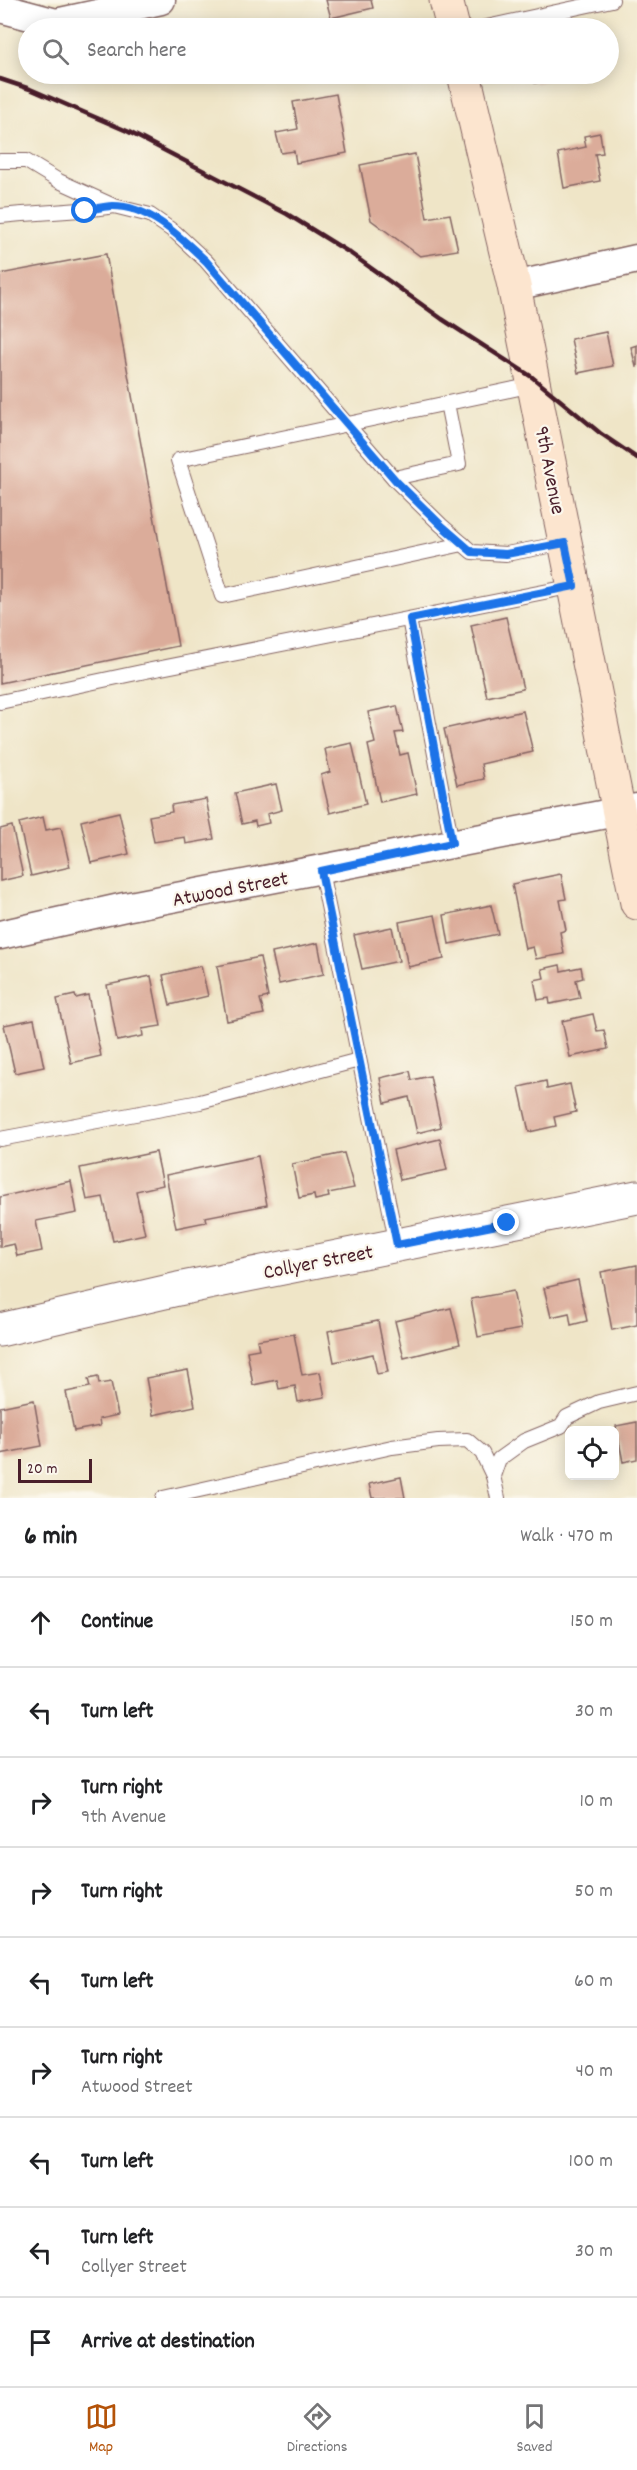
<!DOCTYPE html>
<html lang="en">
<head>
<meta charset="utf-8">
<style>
  :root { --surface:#fff; --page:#f2f2f2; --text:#202124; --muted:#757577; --line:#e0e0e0; --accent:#b45309 }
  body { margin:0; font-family:Dekko,sans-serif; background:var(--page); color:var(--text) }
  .controls { position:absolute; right:18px; bottom:18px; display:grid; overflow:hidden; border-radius:9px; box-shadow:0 3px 15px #0003 }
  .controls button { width:54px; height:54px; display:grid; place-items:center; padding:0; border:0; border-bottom:2px solid var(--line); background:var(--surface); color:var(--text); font:30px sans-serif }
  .scale { position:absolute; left:18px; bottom:15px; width:74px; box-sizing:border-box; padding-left:6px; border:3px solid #4a1f2b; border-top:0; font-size:16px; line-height:21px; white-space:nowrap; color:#4a1f2b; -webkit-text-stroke:4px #fbf7ec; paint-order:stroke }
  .stop { position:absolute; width:18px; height:18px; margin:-14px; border:4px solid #1a73e8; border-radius:50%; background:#fff }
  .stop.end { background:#1a73e8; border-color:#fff; box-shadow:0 2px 6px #0008 }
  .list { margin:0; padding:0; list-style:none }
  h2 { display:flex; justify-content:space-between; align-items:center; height:78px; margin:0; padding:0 24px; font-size:26px }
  h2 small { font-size:20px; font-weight:400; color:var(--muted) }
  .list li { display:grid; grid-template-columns:39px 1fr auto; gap:18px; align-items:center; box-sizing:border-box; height:90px; padding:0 24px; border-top:2px solid var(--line) }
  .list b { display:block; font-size:22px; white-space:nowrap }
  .list p { margin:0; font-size:20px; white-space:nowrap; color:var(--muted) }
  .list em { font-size:20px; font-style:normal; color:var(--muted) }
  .icon { flex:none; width:33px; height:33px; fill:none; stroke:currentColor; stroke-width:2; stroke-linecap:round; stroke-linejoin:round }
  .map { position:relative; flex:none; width:637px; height:1498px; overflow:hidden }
  .search { position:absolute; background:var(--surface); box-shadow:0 3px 15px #0003; left:18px; right:18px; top:18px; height:66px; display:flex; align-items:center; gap:15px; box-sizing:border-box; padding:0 21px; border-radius:33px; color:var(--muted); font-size:22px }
  .sheet { height:888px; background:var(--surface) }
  nav { display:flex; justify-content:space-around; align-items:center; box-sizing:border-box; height:84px; border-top:2px solid var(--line); background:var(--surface); font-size:16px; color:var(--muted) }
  nav a { display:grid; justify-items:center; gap:3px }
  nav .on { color:var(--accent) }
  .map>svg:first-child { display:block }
  .building { fill:#dbac9a }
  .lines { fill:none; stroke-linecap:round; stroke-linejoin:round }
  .service-casing { stroke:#846462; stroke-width:16 }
  .minor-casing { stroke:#846462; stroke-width:31 }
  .tertiary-casing { stroke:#846462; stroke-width:35 }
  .secondary-casing { stroke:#846462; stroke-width:35 }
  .service { stroke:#fff; stroke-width:14 }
  .minor { stroke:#fff; stroke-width:28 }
  .tertiary { stroke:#fff; stroke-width:33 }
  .secondary { stroke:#fce5cf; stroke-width:33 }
  .rail { stroke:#4a1f2b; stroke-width:4.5 }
  .route { stroke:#1a73e8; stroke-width:8 }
  .labels { text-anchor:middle; stroke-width:4.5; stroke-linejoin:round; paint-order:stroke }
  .street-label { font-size:21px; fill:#4a1f2b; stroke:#fbf7ec }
</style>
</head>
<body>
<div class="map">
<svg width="637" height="1498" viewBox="0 0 637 1498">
  <rect width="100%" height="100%" fill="#fbf7ec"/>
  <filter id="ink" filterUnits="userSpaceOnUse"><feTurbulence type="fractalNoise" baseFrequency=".0167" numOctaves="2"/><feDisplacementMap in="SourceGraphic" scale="12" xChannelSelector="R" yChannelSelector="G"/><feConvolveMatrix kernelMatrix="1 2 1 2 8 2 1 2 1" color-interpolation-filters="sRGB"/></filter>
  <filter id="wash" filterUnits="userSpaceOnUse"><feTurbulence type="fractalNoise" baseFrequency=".008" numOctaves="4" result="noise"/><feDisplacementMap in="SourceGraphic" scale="24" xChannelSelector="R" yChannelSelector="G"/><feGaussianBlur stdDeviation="1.35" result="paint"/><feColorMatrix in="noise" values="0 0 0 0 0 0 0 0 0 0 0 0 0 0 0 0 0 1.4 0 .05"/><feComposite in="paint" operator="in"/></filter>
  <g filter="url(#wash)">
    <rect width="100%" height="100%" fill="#efe5c7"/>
    <g id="blocks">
      <!-- building -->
      <g class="building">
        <path d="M326,0H371L373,8L331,18Z"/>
        <path d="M533,74H572L535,83Z"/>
        <path d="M336,94L347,153L296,163L294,151L281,153L276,133L298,129L293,102Z"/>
        <path d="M600,133L603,153L595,154L600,181L564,188L558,153L586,147L584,136Z"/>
        <path d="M415,154L427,218L450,214L458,250L420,256L371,220L360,165Z"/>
        <path d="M106,254L178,646L0,683V274Z"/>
        <path d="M606,332L613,366L578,373L571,339Z"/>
        <path d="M637,345V367H636L631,347Z"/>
        <path d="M506,617L523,689L487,697L471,625Z"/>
        <path d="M397,706L403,732L395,733L400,755L408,753L417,794L380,802L368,745L375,743L368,712Z"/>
        <path d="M523,711L533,752L481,764L484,779L457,785L444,729Z"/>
        <path d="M352,743L366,804L330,813L321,775L330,772L325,749Z"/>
        <path d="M276,784L282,810L267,814L269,823L256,826L255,821L242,824L235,793Z"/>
        <path d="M206,799L214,839L186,844L185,837L154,842L149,816L172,812L171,805Z"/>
        <path d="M119,812L129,854L91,863L81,821Z"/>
        <path d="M43,817L46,830L61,827L70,867L31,876L19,823Z"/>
        <path d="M12,826L23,876L0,881V829Z"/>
        <path d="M561,874L566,899L560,900L566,930L560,932L564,954L536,959L533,947L525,949L512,884Z"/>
        <path d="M491,905L498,934L449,944L444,915Z"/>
        <path d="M435,915L444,959L408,967L399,922Z"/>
        <path d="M392,927L399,961L362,969L354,935Z"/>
        <path d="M318,943L324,974L279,984L272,953Z"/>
        <path d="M260,957L268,997L260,999L264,1014L227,1021L217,966Z"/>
        <path d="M560,965L561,971L581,967L583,978L576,980L580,998L550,1004L549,998L538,1000L534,980L544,978L542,969Z"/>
        <path d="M201,966L208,996L170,1005L163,975Z"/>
        <path d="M151,976L161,1026L142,1029L143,1036L117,1041L107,985Z"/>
        <path d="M75,995L76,998L88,995L101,1056L71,1063L57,999Z"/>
        <path d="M593,1014L597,1031L604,1030L608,1049L570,1057L562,1021Z"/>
        <path d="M34,1019L44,1067L15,1073L4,1025Z"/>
        <path d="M410,1071L412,1080L430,1076L441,1127L417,1133L409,1097L385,1103L380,1078Z"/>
        <path d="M546,1081L547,1089L570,1084L576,1112L554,1117L556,1126L529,1132L519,1087Z"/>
        <path d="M440,1139L447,1170L400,1180L393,1150Z"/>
        <path d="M156,1152L163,1185L136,1191L145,1234L113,1241L103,1197L87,1200L80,1168Z"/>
        <path d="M344,1153L354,1188L328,1193L329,1197L315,1200L314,1195L299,1198L292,1164Z"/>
        <path d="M258,1156L267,1205L205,1217L206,1222L176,1228L166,1175Z"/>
        <path d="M71,1181L77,1213L36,1221L42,1251L17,1256L14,1244L0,1247V1197Z"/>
        <path d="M637,1265V1325L612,1330L601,1272Z"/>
        <path d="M578,1280L587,1321L571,1325L569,1313L551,1317L544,1288Z"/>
        <path d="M513,1291L521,1329L478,1337L471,1299Z"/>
        <path d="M451,1308L460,1344L404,1358L395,1321Z"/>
        <path d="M378,1321L388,1372L377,1374L373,1354L334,1362L328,1331Z"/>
        <path d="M294,1334L302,1375L320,1372L325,1397L298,1402L295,1386L279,1389L277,1380L253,1385L247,1351L259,1349L257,1340Z"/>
        <path d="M188,1370L195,1406L153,1415L146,1378Z"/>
        <path d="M98,1377L99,1384L111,1382L118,1415L99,1419L100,1426L74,1431L66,1392L90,1387L88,1379Z"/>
        <path d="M34,1400L42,1446L0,1454V1407Z"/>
        <path d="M637,1422V1459L623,1462L616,1426Z"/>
        <path d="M401,1477L405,1498H372L369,1484Z"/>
      </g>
    </g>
  </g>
  <g filter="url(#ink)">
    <use href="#blocks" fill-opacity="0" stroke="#846462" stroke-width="1.5"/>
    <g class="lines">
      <defs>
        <g id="service">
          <path d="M482,28L612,0"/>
          <path d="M0,161H26L59,181L114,206C76,212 38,212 0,216"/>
          <path d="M114,206L150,215L176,233L206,261L397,482L441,525L472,552L506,554L565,543"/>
          <path d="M394,478L459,464L447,403"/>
          <path d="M463,544L222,596L178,460L533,385"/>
          <path d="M409,619L452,843"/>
          <path d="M0,702L146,671L574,586"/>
          <path d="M321,871L397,1245"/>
          <path d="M0,1139L200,1102L359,1060"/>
          <path d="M163,1498L392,1447L438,1441L467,1440L482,1453L493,1476"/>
          <path d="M498,1498L493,1476L499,1459L524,1441L561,1426L567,1417L599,1402L637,1393"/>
        </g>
        <g id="minor">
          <path d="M0,8L56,23L161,0"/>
          <path d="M514,286L637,259"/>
          <path d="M0,935L125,907L637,808"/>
        </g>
        <path id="tertiary" d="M0,1330L178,1289L637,1197"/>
        <g id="secondary">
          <path d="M446,0L453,28"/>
          <path d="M464,74L514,286L637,903"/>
        </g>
      </defs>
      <!-- service casing -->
      <use href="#service" class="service-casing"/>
      <!-- minor casing -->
      <use href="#minor" class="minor-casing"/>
      <!-- tertiary casing -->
      <use href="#tertiary" class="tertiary-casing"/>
      <!-- secondary casing -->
      <use href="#secondary" class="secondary-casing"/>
      <!-- service -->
      <use href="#service" class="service"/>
      <!-- minor -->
      <use href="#minor" class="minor"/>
      <!-- tertiary -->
      <use href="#tertiary" class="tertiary"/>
      <!-- secondary -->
      <use href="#secondary" class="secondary"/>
      <!-- rail -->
      <path class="rail" d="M0,79L30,89L127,131L287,214L350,253L442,319L532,377L600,433L637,458"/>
    </g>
  </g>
  <g class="lines" filter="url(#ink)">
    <!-- route -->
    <path class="route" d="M85,211C94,209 104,206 113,206C150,206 180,237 206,261L397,482L441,525L472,552L506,554L565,543L574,586L410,619L452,843L321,871L397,1245L507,1223"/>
  </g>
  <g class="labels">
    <!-- street labels -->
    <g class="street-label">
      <text transform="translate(551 470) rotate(79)" y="7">9th Avenue</text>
      <text transform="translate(230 888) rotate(-11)" y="7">Atwood Street</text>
      <text transform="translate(318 1261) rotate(-11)" y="7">Collyer Street</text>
    </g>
  </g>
</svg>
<div class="controls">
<button><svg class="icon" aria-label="locate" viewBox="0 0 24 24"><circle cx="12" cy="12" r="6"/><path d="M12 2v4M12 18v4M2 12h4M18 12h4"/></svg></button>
</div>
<div class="scale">20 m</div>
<div class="stop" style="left:85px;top:211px"></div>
<div class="stop end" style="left:507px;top:1223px"></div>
<div class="search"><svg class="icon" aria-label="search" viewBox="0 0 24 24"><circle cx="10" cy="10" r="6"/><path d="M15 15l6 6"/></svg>Search here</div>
</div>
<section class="sheet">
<h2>6 min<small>Walk · 470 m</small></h2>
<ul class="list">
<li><svg class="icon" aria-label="ahead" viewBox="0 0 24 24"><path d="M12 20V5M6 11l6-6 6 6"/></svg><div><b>Continue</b></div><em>150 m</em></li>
<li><svg class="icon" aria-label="left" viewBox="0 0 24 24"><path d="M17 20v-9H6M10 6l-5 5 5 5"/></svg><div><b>Turn left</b></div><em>30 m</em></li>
<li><svg class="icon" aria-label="right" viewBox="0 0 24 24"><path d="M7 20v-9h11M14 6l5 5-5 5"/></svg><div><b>Turn right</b><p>9th Avenue</p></div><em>10 m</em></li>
<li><svg class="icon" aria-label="right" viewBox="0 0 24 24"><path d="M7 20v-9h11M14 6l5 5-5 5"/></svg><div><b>Turn right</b></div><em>50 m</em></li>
<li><svg class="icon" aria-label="left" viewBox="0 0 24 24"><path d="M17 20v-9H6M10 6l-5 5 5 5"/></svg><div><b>Turn left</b></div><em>60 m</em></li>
<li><svg class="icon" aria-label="right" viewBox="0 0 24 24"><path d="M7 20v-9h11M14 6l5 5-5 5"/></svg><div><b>Turn right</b><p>Atwood Street</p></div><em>40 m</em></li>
<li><svg class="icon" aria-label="left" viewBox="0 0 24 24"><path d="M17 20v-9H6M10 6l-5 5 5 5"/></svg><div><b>Turn left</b></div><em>100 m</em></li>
<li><svg class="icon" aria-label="left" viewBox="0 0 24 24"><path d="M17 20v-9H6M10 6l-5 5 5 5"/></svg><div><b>Turn left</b><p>Collyer Street</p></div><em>30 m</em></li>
<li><svg class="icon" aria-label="arrive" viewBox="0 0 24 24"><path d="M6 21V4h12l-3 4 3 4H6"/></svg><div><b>Arrive at destination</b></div></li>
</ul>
</section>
<nav>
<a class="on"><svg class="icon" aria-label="map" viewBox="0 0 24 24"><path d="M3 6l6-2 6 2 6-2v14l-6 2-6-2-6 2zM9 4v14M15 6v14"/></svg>Map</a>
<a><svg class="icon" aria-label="directions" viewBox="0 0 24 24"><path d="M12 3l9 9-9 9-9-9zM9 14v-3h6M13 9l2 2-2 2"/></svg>Directions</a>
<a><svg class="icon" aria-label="saved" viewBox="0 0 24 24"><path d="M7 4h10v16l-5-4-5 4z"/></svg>Saved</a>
</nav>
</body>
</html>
